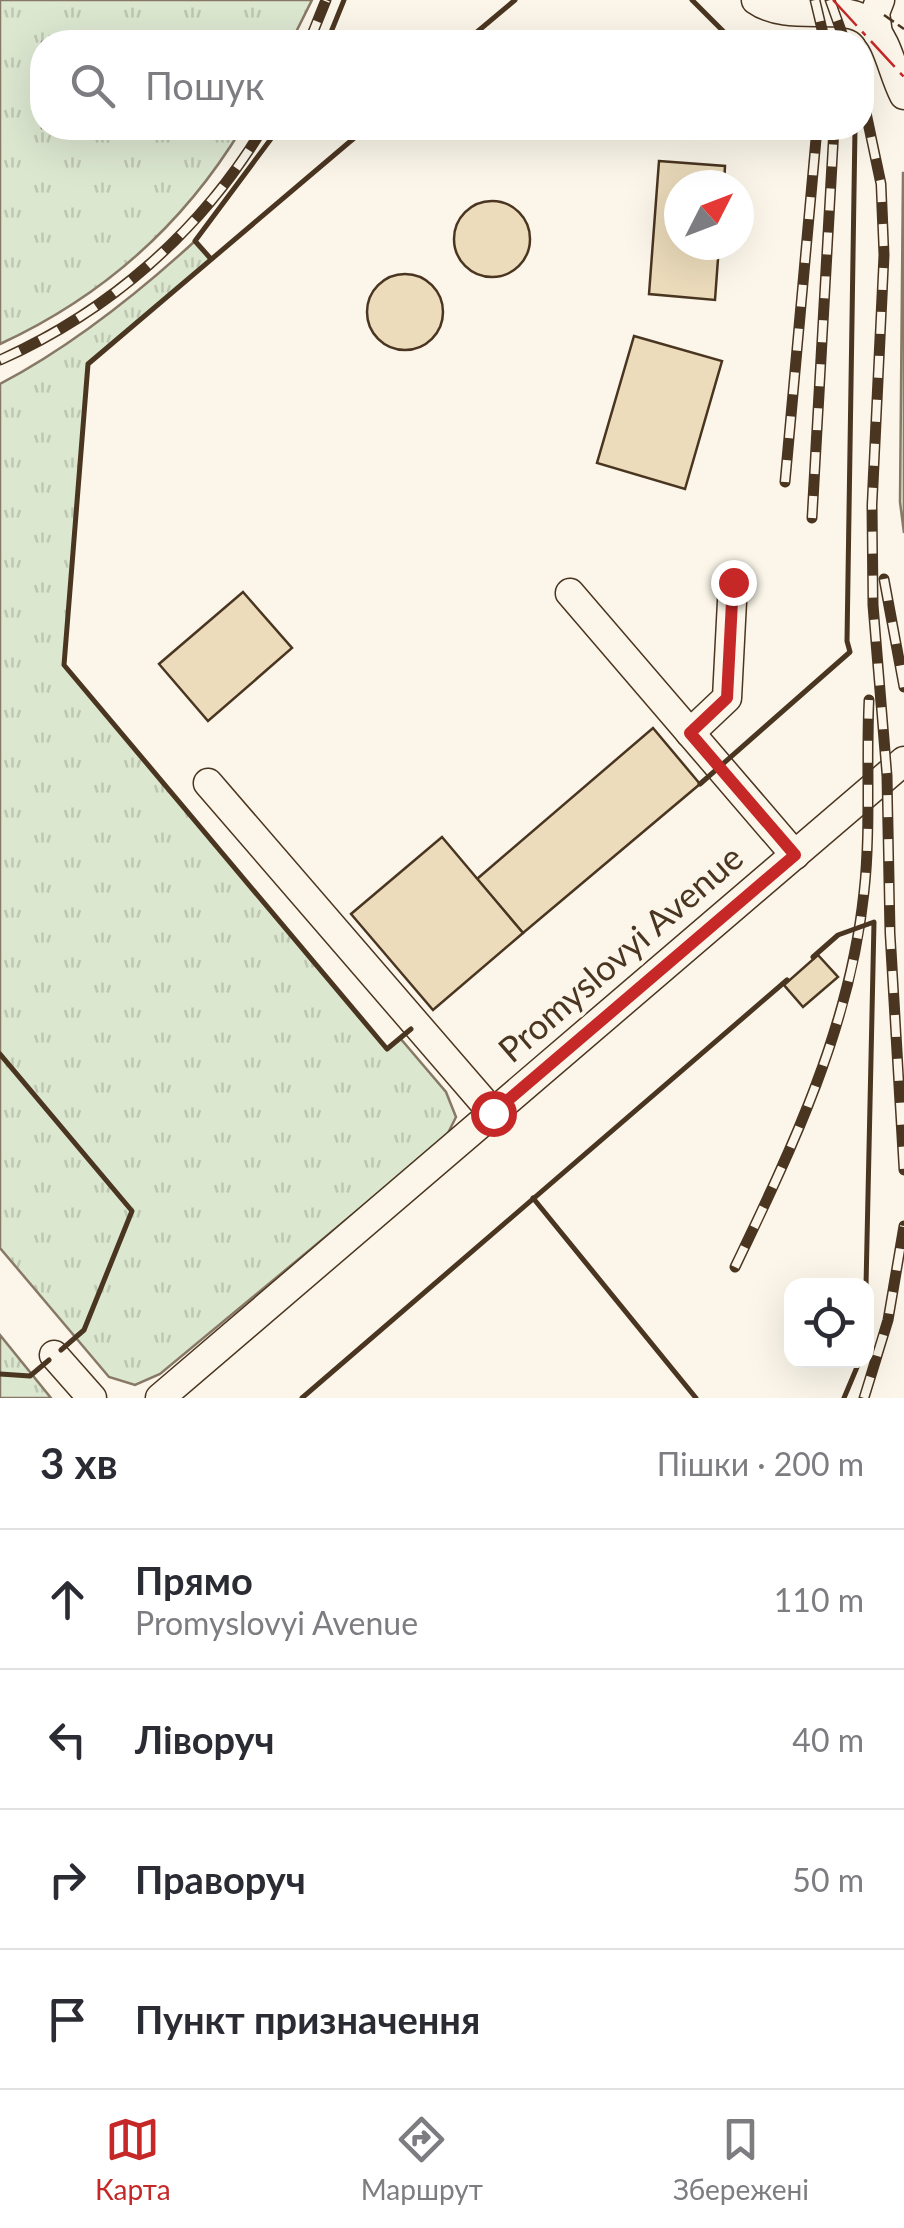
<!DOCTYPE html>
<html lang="uk">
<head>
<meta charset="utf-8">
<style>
  :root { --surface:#fff; --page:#f2f2f3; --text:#2b2b33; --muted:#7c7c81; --line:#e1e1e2; --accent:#c62828 }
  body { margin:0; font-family:Lato,sans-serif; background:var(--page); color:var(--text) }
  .controls { position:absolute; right:30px; bottom:30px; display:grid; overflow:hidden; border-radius:20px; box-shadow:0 10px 40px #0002 }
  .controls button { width:90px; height:90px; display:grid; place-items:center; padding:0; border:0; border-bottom:2px solid var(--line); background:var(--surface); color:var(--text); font:50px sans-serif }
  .compass { position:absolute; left:664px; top:170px; width:90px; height:90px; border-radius:50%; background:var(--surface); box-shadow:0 10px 40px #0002; rotate:48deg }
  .stop { position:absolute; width:30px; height:30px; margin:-22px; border:8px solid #c62828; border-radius:50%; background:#fff }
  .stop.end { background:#c62828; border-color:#fff; box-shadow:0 2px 10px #0008 }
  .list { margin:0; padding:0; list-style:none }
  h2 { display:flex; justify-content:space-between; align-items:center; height:130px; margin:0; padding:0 40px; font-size:42px }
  h2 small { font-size:32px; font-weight:400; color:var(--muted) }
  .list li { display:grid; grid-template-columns:65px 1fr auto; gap:30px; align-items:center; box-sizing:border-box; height:140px; padding:0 40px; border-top:2px solid var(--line) }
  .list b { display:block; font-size:38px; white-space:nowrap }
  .list p { margin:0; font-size:32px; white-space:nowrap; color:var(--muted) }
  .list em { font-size:32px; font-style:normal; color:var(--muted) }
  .icon { flex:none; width:55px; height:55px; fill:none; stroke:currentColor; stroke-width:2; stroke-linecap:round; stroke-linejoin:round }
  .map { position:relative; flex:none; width:904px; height:1398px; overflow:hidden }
  .search { position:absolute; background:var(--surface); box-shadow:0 10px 40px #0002; left:30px; right:30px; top:30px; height:110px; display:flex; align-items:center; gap:25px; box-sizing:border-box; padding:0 35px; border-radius:40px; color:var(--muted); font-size:38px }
  .sheet { height:690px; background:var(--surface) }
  nav { display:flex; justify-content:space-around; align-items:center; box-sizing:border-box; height:140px; border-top:2px solid var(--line); background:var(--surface); font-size:28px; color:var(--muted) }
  nav a { display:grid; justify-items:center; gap:5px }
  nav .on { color:var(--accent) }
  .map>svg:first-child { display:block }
  .grass { fill:url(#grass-tufts); stroke:#887966; stroke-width:2.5 }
  .forest { fill:url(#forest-crowns); stroke:#887966; stroke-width:2.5 }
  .building { fill:#ecdcbc; stroke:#4a3520; stroke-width:2.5 }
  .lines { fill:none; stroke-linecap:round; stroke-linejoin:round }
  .minor-casing { stroke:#4a3520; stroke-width:31 }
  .minor { stroke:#fbf6e9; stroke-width:28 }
  .rail-casing { stroke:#4a3520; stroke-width:11 }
  .rail { stroke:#fbf6e9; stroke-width:8; stroke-dasharray:22; stroke-linecap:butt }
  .fence { stroke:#4a3520; stroke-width:2.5; stroke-dasharray:12 5; stroke-linecap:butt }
  .wall { stroke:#4a3520; stroke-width:5 }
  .power { stroke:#c62828; stroke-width:2.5; stroke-dasharray:35 8 5 8; stroke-linecap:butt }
  .route { stroke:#c62828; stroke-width:12 }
  .labels { text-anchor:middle; stroke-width:8; stroke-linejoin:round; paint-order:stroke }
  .street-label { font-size:35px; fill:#4a3520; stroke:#fbf6e9 }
</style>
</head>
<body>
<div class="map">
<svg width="904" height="1398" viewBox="0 0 904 1398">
  <defs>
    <pattern id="grass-tufts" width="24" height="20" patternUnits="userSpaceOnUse" patternTransform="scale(2.5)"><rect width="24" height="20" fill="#dce7d0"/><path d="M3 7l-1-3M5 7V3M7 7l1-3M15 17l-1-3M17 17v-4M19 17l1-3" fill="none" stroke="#bec7b2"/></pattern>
    <pattern id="forest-crowns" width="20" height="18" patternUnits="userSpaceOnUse" patternTransform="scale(2.5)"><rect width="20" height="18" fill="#dce7d0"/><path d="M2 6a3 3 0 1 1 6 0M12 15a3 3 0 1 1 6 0" fill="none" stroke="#bec7b2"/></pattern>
  </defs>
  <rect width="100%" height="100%" fill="#fbf6e9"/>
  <!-- grass -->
  <g class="grass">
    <path d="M0,0H312L291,42H42V128H242C184,224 102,297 0,344Z"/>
    <path d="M195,241L211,259L88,364L64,665L387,1049L400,1038L446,1092L456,1117L446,1137L160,1374L135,1385L109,1377L0,1248V384C72,346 135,296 195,241Z"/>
    <path d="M0,1335L51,1398H0Z"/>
  </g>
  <!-- forest -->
  <path class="forest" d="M903,173H904V533L900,502Z"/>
  <!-- building -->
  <g class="building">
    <path d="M659,161L725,166L724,185H679V245H719L715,300L649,294Z"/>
    <circle cx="492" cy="239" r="38"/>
    <circle cx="405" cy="312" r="38"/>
    <path d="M634,336L722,361L685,489L597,463Z"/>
    <path d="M243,592L292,648L208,721L159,664Z"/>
    <path d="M653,728L700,784L523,933L477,879Z"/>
    <path d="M442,837L523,933L433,1010L351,914Z"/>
    <path d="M818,955L838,977L803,1007L784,985Z"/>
  </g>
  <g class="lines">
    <defs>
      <g id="minor">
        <path d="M756,0C790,24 845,0 870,24C889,42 892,72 904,95"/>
        <path d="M878,34L875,13L880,0"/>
        <path d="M570,593L795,855"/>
        <path d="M690,733L727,698L733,582"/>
        <path d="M208,783L493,1113"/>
        <path d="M54,1355L92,1398"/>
        <path d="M160,1398L904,761"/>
      </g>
    </defs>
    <!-- minor casing -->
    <use href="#minor" class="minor-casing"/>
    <!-- minor -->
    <use href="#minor" class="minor"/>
    <defs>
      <g id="rail">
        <path d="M815,0L825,42"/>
        <path d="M830,0L845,42"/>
        <path d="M309,42L326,0"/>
        <path d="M862,94L881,184L884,255L872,505L873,605L887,776L890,933L904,1170"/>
        <path d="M0,360C110,311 201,231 263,128"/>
        <path d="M785,482L817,128"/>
        <path d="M812,518L834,128"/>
        <path d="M884,579L904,687"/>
        <path d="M735,1267C793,1146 850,1027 864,892C871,830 866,763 869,700"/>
        <path d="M864,1398L888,1320L904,1226"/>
      </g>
    </defs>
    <!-- rail casing -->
    <use href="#rail" class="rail-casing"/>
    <!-- rail -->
    <use href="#rail" class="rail"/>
    <!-- fence -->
    <path class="fence" d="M884,15L904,29"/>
    <!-- wall -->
    <g class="wall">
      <path d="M692,0L734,42"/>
      <path d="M327,42L344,0"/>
      <path d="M465,42L515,0"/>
      <path d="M366,128L88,364L64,665L387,1049L411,1029"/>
      <path d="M211,259L195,241L279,128"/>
      <path d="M700,784L850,652L847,641L855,128"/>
      <path d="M813,957L838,935L874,922L866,1286"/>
      <path d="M0,1054L132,1211L84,1330L61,1350"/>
      <path d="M533,1198L696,1398"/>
      <path d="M0,1374L30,1376L49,1360"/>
      <path d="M302,1398L787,980"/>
      <path d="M844,1398L860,1360"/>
    </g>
    <!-- power -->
    <path class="power" d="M833,0L904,77"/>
  </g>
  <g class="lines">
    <!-- route -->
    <path class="route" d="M493,1113L795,855L690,733L727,698L733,582"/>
  </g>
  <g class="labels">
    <!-- street labels -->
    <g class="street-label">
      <text transform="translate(621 954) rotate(-41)" y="12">Promyslovyi Avenue</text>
    </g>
  </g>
</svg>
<div class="controls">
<button><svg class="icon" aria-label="locate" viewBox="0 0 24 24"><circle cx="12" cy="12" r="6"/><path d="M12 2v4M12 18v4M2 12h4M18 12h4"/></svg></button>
</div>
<svg class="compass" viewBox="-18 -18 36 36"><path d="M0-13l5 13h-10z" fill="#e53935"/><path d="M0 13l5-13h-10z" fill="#7c7c81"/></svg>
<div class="stop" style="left:493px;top:1113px"></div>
<div class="stop end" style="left:733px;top:582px"></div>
<div class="search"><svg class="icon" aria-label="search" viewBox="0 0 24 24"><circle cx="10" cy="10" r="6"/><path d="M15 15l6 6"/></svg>Пошук</div>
</div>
<section class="sheet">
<h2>3 хв<small>Пішки · 200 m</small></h2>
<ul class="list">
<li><svg class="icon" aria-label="ahead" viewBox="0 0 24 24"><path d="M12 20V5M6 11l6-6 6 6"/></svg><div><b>Прямо</b><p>Promyslovyi Avenue</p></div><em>110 m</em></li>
<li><svg class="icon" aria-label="left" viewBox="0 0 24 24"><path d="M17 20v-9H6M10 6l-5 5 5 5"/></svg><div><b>Ліворуч</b></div><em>40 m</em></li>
<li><svg class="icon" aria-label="right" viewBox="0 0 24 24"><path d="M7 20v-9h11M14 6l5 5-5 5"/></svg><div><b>Праворуч</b></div><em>50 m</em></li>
<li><svg class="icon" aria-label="arrive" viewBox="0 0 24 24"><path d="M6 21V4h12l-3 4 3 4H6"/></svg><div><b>Пункт призначення</b></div></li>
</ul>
</section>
<nav>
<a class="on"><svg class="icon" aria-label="map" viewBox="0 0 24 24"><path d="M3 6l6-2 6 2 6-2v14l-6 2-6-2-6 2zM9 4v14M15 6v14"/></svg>Карта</a>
<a><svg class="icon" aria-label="directions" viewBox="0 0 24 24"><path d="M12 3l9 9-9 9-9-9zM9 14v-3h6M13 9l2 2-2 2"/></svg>Маршрут</a>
<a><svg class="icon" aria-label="saved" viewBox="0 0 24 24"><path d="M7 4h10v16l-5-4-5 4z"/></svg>Збережені</a>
</nav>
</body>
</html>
